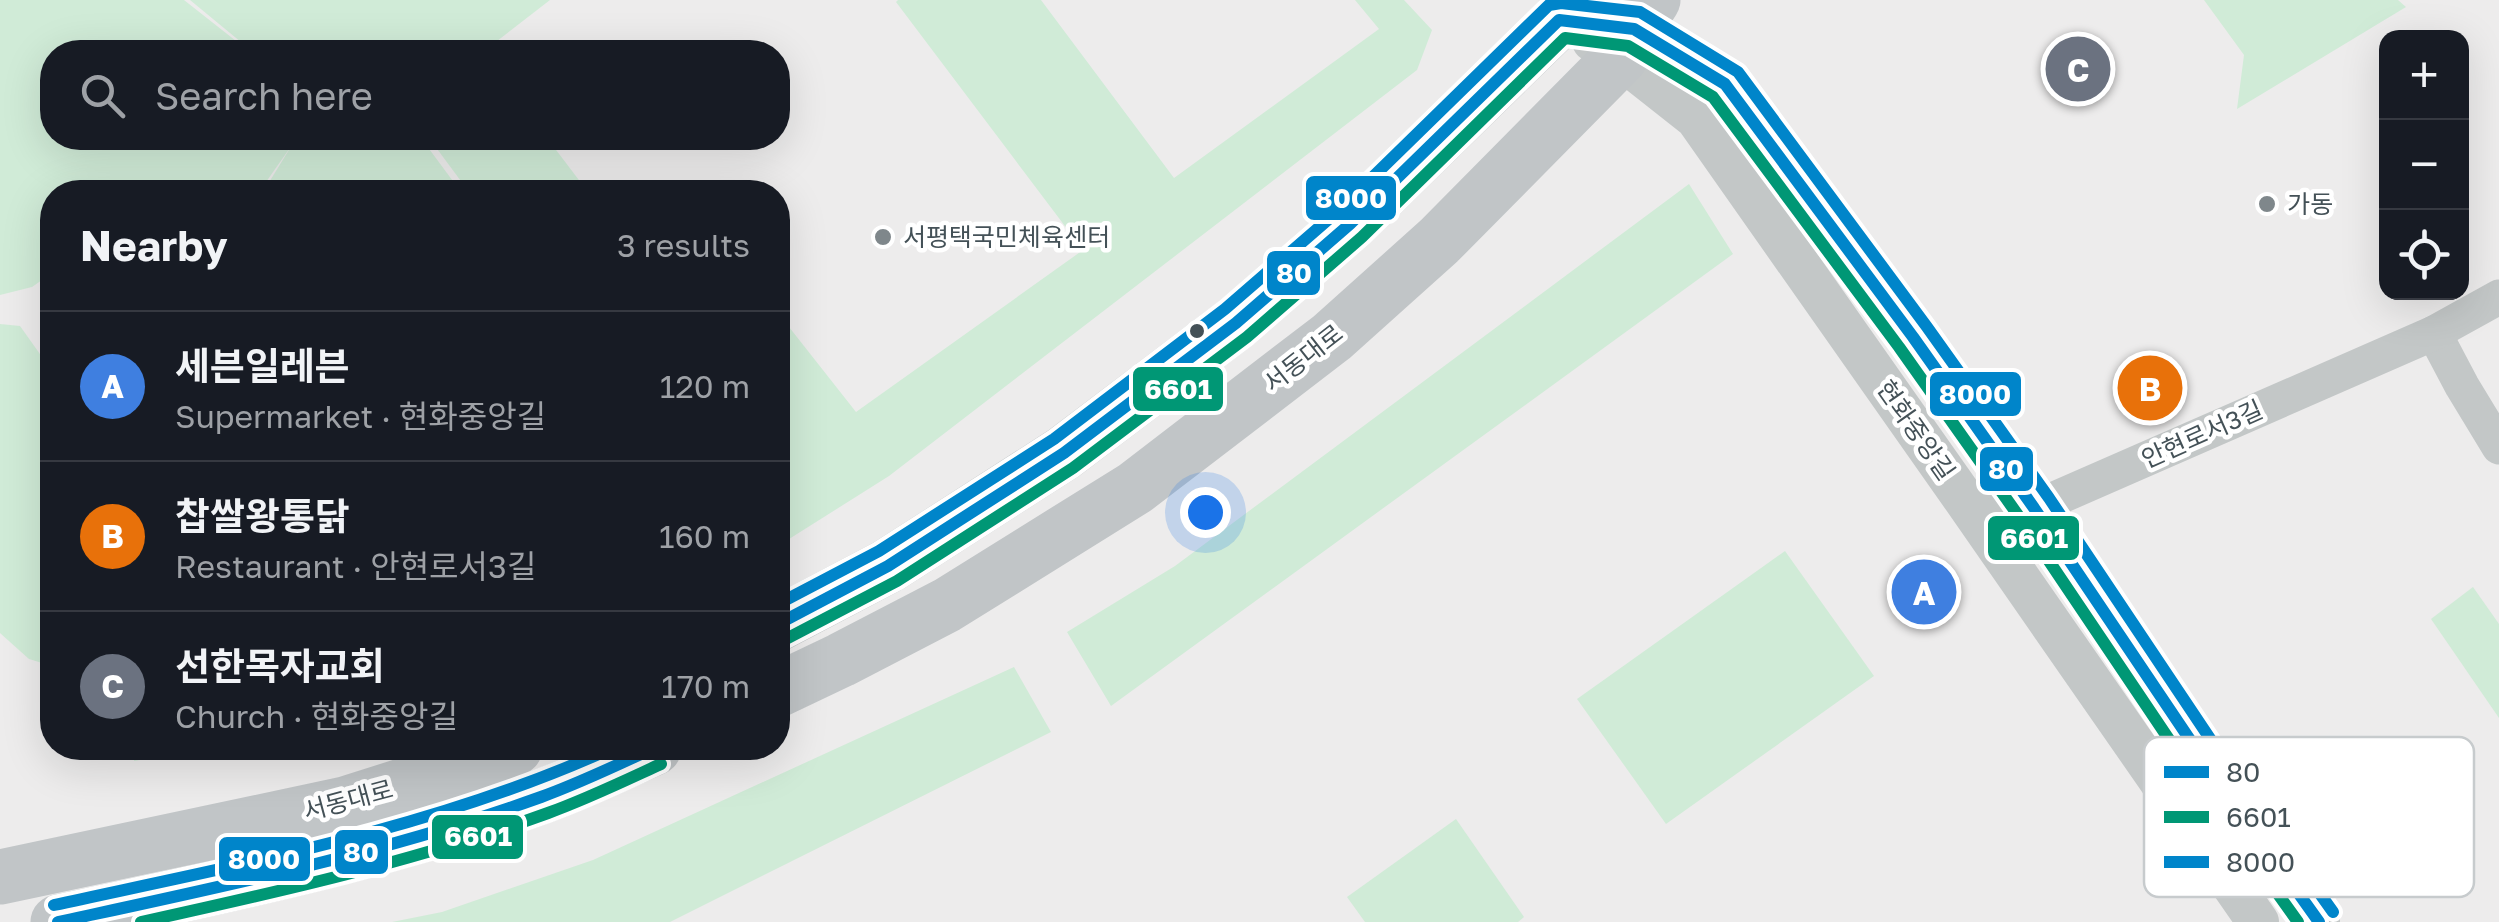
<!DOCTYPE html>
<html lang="en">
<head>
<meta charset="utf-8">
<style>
  :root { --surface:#171b24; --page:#20242c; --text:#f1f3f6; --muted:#9ea1a6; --line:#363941; --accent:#7f878b }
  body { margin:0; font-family:"Golos Text","Noto Sans KR",sans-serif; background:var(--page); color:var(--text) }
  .controls { position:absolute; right:30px; top:30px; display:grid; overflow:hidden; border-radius:20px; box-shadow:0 10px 40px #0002 }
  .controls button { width:90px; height:90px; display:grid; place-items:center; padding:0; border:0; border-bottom:2px solid var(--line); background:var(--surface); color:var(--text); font:50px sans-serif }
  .you { position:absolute; left:1205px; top:512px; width:35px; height:35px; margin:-25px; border:8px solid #fff; border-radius:50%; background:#1a73e8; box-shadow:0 0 0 15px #1a73e833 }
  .badge { display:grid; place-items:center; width:65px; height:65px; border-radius:50%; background:var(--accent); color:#fff; font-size:32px; font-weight:700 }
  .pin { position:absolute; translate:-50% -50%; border:5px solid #fff; box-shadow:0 2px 10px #0006 }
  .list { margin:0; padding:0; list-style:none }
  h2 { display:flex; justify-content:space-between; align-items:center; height:130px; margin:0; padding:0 40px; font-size:42px }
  h2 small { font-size:32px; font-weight:400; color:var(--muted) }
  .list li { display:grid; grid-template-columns:65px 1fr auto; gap:30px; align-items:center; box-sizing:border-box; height:150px; padding:0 40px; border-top:2px solid var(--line) }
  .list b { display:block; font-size:38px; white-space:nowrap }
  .list p { margin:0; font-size:32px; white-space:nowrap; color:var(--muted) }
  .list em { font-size:32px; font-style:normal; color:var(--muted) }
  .icon { flex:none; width:55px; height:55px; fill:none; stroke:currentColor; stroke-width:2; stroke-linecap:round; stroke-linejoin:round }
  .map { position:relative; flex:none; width:2499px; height:922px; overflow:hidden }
  .search { position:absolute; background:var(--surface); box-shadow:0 10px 40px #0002; left:40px; top:40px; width:750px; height:110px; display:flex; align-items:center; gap:25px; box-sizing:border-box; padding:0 35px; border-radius:40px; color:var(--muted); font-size:38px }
  .panel { position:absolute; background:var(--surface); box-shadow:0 10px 40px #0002; left:40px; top:180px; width:750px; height:580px; border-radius:40px }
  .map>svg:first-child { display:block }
  .green { fill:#d0ebd7 }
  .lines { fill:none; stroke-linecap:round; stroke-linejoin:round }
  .minor { stroke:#c3c7c7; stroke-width:35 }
  .tertiary { stroke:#c3c7c7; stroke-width:42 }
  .primary { stroke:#c1c5c7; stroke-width:55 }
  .bus-1-casing { stroke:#fff; stroke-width:20 }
  .bus-2-casing { stroke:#fff; stroke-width:20 }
  .bus-3-casing { stroke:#fff; stroke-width:20 }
  .bus-1 { stroke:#0085ca; stroke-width:12 }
  .bus-2 { stroke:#009775; stroke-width:12 }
  .bus-3 { stroke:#0085ca; stroke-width:12 }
  .poi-dot { fill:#7f878b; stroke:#fff; stroke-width:4 }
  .bus-dot { fill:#445157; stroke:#fff; stroke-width:4 }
  .labels { text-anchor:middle; stroke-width:9; stroke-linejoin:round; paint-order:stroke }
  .poi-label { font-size:25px; fill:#445157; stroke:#fff; text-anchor:start }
  .street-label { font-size:25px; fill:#445157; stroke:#fff }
  .key { fill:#fff; stroke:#c7cbcd; stroke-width:2.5 }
  .key-label { font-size:28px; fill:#445157 }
  .line-badge { stroke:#fff; stroke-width:4 }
  .badge-label { font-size:28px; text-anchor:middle; font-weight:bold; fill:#fff }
</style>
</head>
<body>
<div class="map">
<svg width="2499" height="922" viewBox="0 0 2499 922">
  <rect width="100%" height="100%" fill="#edecec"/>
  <!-- green -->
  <g class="green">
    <path d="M0,0H184L250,52H52V138H421L461,192H263L292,145L259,192H52V273L32,287L0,295Z"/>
    <path d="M190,0H550L483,52H253Z"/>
    <path d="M898,0H1041L1174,178L1379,29L1355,0H1404L1432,30L1417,70L889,476L778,546V313L856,412L1083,250L896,2Z"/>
    <path d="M2204,0H2398L2406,7L2237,109L2244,55Z"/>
    <path d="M429,138H547L588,192H469Z"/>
    <path d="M1689,184L1733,254L1111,706L1067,632L1175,566Z"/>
    <path d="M0,324L20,326L52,371V666L29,659L0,633Z"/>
    <path d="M1785,551L1874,676L1666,824L1577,699Z"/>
    <path d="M2473,587L2499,624V718L2431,619Z"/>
    <path d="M1014,667L1051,732L670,922H392L442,912L593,860Z"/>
    <path d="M136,748H209L134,761Z"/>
    <path d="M1456,819L1524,917L1518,922H1365L1347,897Z"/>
  </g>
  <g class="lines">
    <!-- minor -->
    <g class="minor">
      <path d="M2434,333L2462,386L2499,447"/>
      <path d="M1964,499L2034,508L2434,333L2499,297"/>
    </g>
    <!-- tertiary -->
    <g class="tertiary">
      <path d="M1559,20L1634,29L1725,84L1913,337L2034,508L2207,765L2319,922"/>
      <path d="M1593,41L1620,58L1696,118L1964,499L2258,922"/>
    </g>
    <!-- primary -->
    <g class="primary">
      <path d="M778,624L888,566L1064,453L1236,323L1350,224L1559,20L1573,0"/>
      <path d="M778,690L841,660L947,605L1135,488L1332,337L1439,241L1620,58L1634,29L1653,0"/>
      <path d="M0,877L345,804L499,755L515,748"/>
      <path d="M58,922C216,888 375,854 529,801C571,787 613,766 654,748"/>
    </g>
    <defs>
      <g id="bus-1">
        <path d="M778,624L888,566L1064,453L1236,323L1350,224L1559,20L1634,29L1725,84L1913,337L2034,508L2207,765L2319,922"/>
        <path d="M58,922C220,887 385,853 541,797C580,783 617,765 654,748"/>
      </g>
      <g id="bus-2">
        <path d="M786,639L897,581L1073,468L1247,337L1362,237L1565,38L1628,46L1713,97L1899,347L2020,518L2193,775L2298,922"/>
        <path d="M141,922C278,892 416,861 548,813C587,799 624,781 661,764"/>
      </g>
      <g id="bus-3">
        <path d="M778,604L879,551L1054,439L1225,309L1338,211L1549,5L1561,3L1640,12L1738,72L1927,327L2049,498L2221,755L2333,912"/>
        <path d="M54,905C242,864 437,828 612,748"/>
      </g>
    </defs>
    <!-- bus-1 casing -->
    <use href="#bus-1" class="bus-1-casing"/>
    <!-- bus-2 casing -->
    <use href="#bus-2" class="bus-2-casing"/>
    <!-- bus-3 casing -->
    <use href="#bus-3" class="bus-3-casing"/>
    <!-- bus-1 -->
    <use href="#bus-1" class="bus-1"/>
    <!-- bus-2 -->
    <use href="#bus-2" class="bus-2"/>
    <!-- bus-3 -->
    <use href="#bus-3" class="bus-3"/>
  </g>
  <!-- markers -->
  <g class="poi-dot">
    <circle cx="2267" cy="204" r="10"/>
    <circle cx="883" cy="237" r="10"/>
  </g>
  <circle class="bus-dot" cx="1197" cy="331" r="9"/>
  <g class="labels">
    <!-- poi labels -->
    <g class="poi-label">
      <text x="2287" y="213">가동</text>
      <text x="903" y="246">서평택국민체육센터</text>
    </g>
    <!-- street labels -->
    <g class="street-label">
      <text transform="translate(1303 358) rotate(-38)" y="9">서동대로</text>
      <text transform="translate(1916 430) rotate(55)" y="9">현화중앙길</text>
      <text transform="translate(2202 434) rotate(-24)" y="9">안현로서3길</text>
      <text transform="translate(348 800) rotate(-15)" y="9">서동대로</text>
    </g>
  </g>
  <!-- legend -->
  <rect x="2144" y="737" width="330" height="160" rx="15" class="key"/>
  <rect x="2164" y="766" width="45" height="12" fill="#0085ca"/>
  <rect x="2164" y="811" width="45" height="12" fill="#009775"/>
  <rect x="2164" y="856" width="45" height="12" fill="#0085ca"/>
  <g class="key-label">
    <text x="2226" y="782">80</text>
    <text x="2226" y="827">6601</text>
    <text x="2226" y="872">8000</text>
  </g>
  <g class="line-badge">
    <rect x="1304" y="174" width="94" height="48" rx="10" fill="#0085ca"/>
    <rect x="1265" y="249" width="57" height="48" rx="10" fill="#0085ca"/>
    <rect x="1131" y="365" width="94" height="48" rx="10" fill="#009775"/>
    <rect x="1928" y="370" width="95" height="48" rx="10" fill="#0085ca"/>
    <rect x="1978" y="445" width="57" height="48" rx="10" fill="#0085ca"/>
    <rect x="1986" y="514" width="95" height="48" rx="10" fill="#009775"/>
    <rect x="430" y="813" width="95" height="48" rx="10" fill="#009775"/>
    <rect x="333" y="828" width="57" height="48" rx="10" fill="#0085ca"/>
    <rect x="217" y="835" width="95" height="48" rx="10" fill="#0085ca"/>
  </g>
  <g class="badge-label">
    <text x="1351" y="208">8000</text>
    <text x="1294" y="283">80</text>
    <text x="1178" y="399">6601</text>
    <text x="1975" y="404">8000</text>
    <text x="2006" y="479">80</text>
    <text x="2034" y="548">6601</text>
    <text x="478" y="846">6601</text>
    <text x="361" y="862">80</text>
    <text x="264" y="869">8000</text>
  </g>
</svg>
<div class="controls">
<button>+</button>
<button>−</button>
<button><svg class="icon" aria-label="locate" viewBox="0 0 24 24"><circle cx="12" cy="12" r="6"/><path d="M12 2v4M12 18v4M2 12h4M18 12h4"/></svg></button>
</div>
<div class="you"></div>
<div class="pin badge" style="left:1924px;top:592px;background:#3f7fe0">A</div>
<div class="pin badge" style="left:2150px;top:388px;background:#e8710a">B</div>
<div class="pin badge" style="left:2078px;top:69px;background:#6b7280">C</div>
<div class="search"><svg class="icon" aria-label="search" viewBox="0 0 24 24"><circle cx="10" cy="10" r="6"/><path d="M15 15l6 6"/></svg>Search here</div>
<section class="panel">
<h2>Nearby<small>3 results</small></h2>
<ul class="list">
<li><span class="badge" style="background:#3f7fe0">A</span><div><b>세븐일레븐</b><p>Supermarket · 현화중앙길</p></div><em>120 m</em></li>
<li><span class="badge" style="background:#e8710a">B</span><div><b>찹쌀왕통닭</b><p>Restaurant · 안현로서3길</p></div><em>160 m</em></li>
<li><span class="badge" style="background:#6b7280">C</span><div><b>선한목자교회</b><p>Church · 현화중앙길</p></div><em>170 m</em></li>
</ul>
</section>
</div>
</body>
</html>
